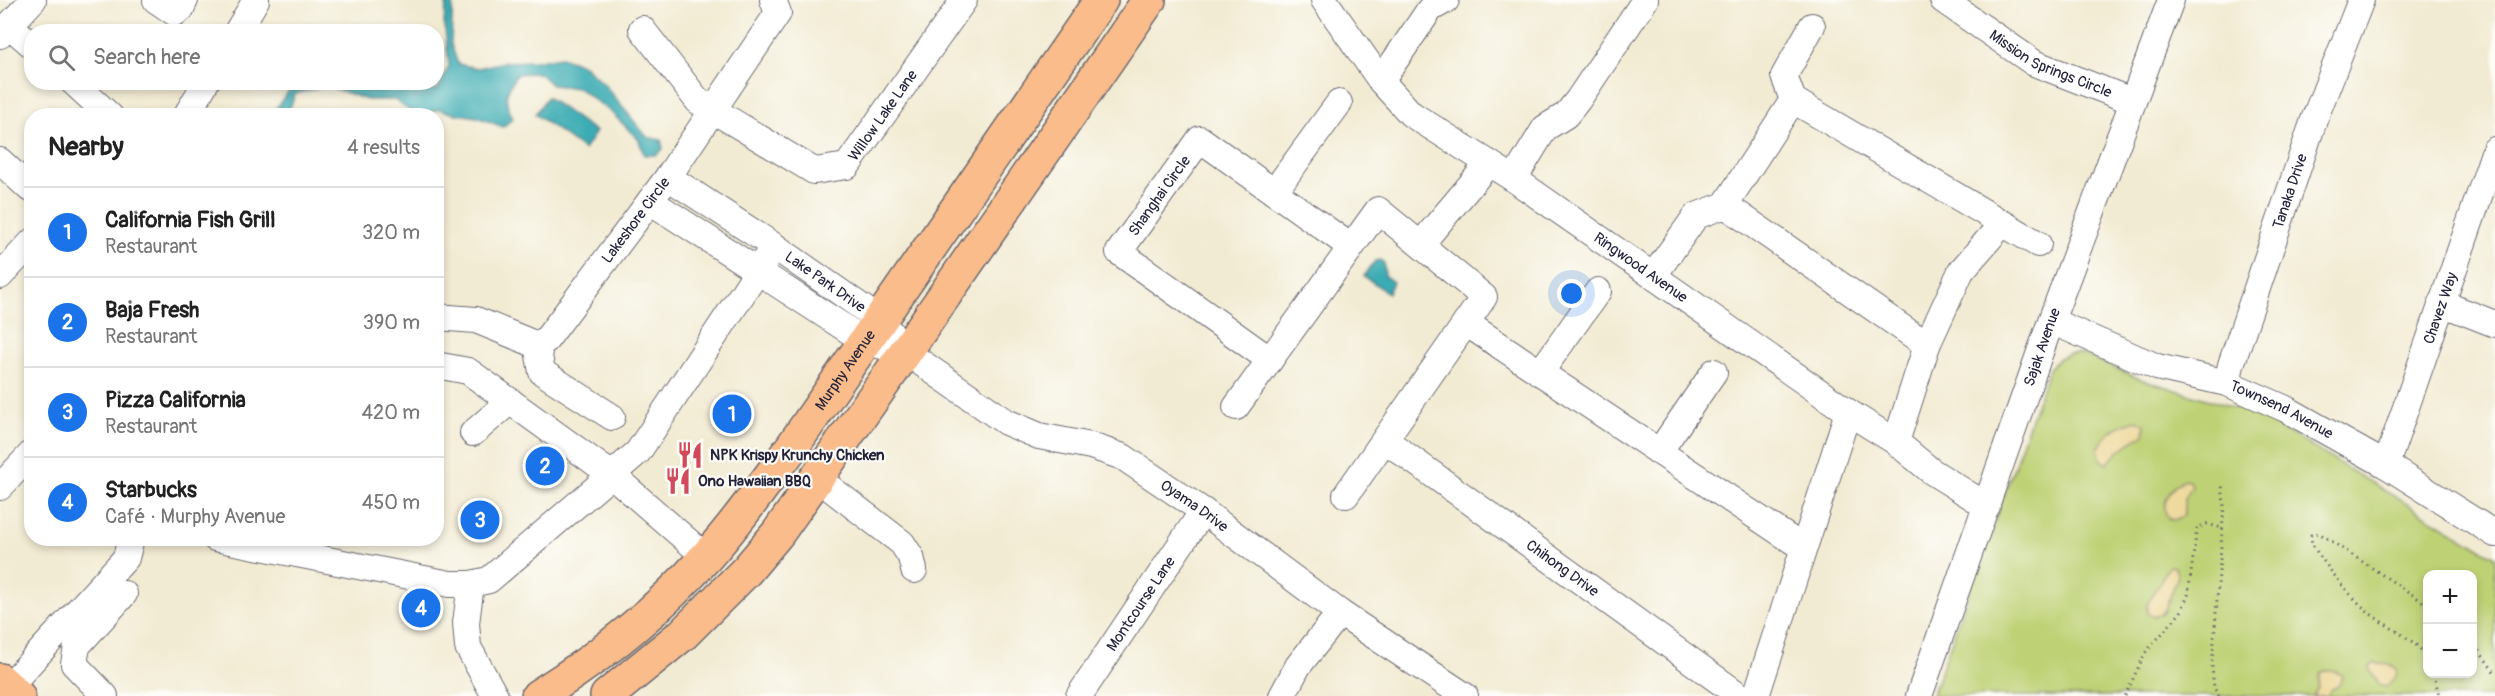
<!DOCTYPE html>
<html lang="en">
<head>
<meta charset="utf-8">
<style>
  :root { --surface:#fff; --page:#f2f2f2; --text:#222; --muted:#767676; --line:#e0e0e0; --accent:#1a73e8 }
  body { margin:0; font-family:Pangolin,sans-serif; background:var(--page); color:var(--text) }
  .controls { position:absolute; right:18px; bottom:18px; display:grid; overflow:hidden; border-radius:12px; box-shadow:0 3px 9px #0003 }
  .controls button { width:54px; height:54px; display:grid; place-items:center; padding:0; border:0; border-bottom:2px solid var(--line); background:var(--surface); color:var(--text); font:30px sans-serif }
  .you { position:absolute; left:1572px; top:294px; width:21px; height:21px; margin:-15px; border:4px solid #fff; border-radius:50%; background:#1a73e8; box-shadow:0 0 0 9px #1a73e833 }
  .badge { display:grid; place-items:center; width:39px; height:39px; border-radius:50%; background:var(--accent); color:#fff; font-size:20px; font-weight:700 }
  .pin { position:absolute; translate:-50% -50%; border:3px solid #fff; box-shadow:0 2px 6px #0006 }
  .list { margin:0; padding:0; list-style:none }
  h2 { display:flex; justify-content:space-between; align-items:center; height:78px; margin:0; padding:0 24px; font-size:26px }
  h2 small { font-size:20px; font-weight:400; color:var(--muted) }
  .list li { display:grid; grid-template-columns:39px 1fr auto; gap:18px; align-items:center; box-sizing:border-box; height:90px; padding:0 24px; border-top:2px solid var(--line) }
  .list b { display:block; font-size:22px; white-space:nowrap }
  .list p { margin:0; font-size:20px; white-space:nowrap; color:var(--muted) }
  .list em { font-size:20px; font-style:normal; color:var(--muted) }
  .icon { flex:none; width:33px; height:33px; fill:none; stroke:currentColor; stroke-width:2; stroke-linecap:round; stroke-linejoin:round }
  .map { position:relative; flex:none; width:2495px; height:696px; overflow:hidden }
  .search { position:absolute; background:var(--surface); box-shadow:0 3px 9px #0003; left:24px; top:24px; width:420px; height:66px; display:flex; align-items:center; gap:15px; box-sizing:border-box; padding:0 21px; border-radius:24px; color:var(--muted); font-size:22px }
  .panel { position:absolute; background:var(--surface); box-shadow:0 3px 9px #0003; left:24px; top:108px; width:420px; height:438px; border-radius:24px }
  .map>svg:first-child { display:block }
  .green { fill:#bed174; stroke:#707a58; stroke-width:1.5; fill-rule:evenodd }
  .sand { fill:#eeda9e; stroke:#887e6c; stroke-width:1.5 }
  .water { fill:#3aacb3; stroke:#2e6777; stroke-width:1.5 }
  .lines { fill:none; stroke-linecap:round; stroke-linejoin:round }
  .minor-casing { stroke:#6b6870; stroke-width:28 }
  .major-casing { stroke:#6b6870; stroke-width:36 }
  .path { stroke:#6b6870; stroke-width:3; stroke-dasharray:1.5 4.5; stroke-linecap:butt }
  .minor { stroke:#fff; stroke-width:26 }
  .major { stroke:#fabc8b; stroke-width:33 }
  .labels { text-anchor:middle; stroke-width:4.5; stroke-linejoin:round; paint-order:stroke }
  .street-label { font-size:15px; fill:#22223b; stroke:#fdfcf7 }
  .poi-label { font-size:15px; font-weight:bold; fill:#22223b; stroke:#fdfcf7; text-anchor:start }
</style>
</head>
<body>
<div class="map">
<svg width="2495" height="696" viewBox="0 0 2495 696">
  <rect width="100%" height="100%" fill="#fdfcf7"/>
  <filter id="ink" filterUnits="userSpaceOnUse"><feTurbulence type="fractalNoise" baseFrequency=".0167" numOctaves="2"/><feDisplacementMap in="SourceGraphic" scale="12" xChannelSelector="R" yChannelSelector="G"/><feConvolveMatrix kernelMatrix="1 2 1 2 8 2 1 2 1" color-interpolation-filters="sRGB"/></filter>
  <filter id="wash" filterUnits="userSpaceOnUse"><feTurbulence type="fractalNoise" baseFrequency=".008" numOctaves="4" result="noise"/><feDisplacementMap in="SourceGraphic" scale="24" xChannelSelector="R" yChannelSelector="G"/><feGaussianBlur stdDeviation="1.35" result="paint"/><feColorMatrix in="noise" values="0 0 0 0 0 0 0 0 0 0 0 0 0 0 0 0 0 1.4 0 .05"/><feComposite in="paint" operator="in"/></filter>
  <g filter="url(#wash)">
    <rect width="100%" height="100%" fill="#f2ebd3"/>
    <!-- green -->
    <path class="green" d="M2069,354H2082L2140,379L2259,415L2495,557V696H1932L2049,369L2059,358ZM2428,574H2472V674H2428Z"/>
    <!-- sand -->
    <g class="sand">
      <path d="M2137,420L2145,425L2144,435C2128,443 2119,449 2108,463C2101,463 2099,456 2098,450C2105,432 2119,424 2137,420Z"/>
      <path d="M2185,479L2190,481L2192,486L2184,499V516L2174,520L2169,519C2158,505 2171,486 2185,479Z"/>
      <path d="M2169,566L2175,567L2178,576L2164,612L2153,617L2147,613V605Z"/>
      <path d="M2375,662L2392,666L2397,669L2396,677L2386,686L2379,684L2370,671V666Z"/>
      <path d="M2332,670L2342,675L2340,683L2330,691L2327,696H2313L2318,688L2320,673L2326,670Z"/>
    </g>
    <!-- water -->
    <g class="water">
      <path d="M447,0H453L451,44L458,64L478,68L504,62L535,61L561,57L583,65L604,84L647,137L661,140L663,149L656,155H644L639,140L612,113L578,88L552,85L539,73L517,74C506,92 502,97 513,118L503,127L477,117L451,113L439,109L423,115H415L395,100H367L327,86L295,94L290,108L283,115H271C278,107 286,91 295,86C319,72 360,92 384,92L396,83H424L437,90L449,66L444,21Z"/>
      <path d="M547,97L596,132L584,150L535,114Z"/>
      <path d="M1380,260L1384,263L1385,276L1393,282L1388,293L1364,276L1375,261Z"/>
    </g>
  </g>
  <g filter="url(#ink)">
    <g class="lines">
      <defs>
        <g id="minor">
          <path d="M156,0L175,13L181,9L185,0"/>
          <path id="s1" d="M1324,0L1381,81L1411,114L1514,179L1848,412L1896,442L1931,471L1987,506"/>
          <path id="s2" d="M1943,0L2034,63L2132,101"/>
          <path d="M9,25L32,45"/>
          <path id="s3" d="M642,29L698,101L814,171L847,166L964,0"/>
          <path d="M237,32L256,0"/>
          <path d="M0,35L33,0"/>
          <path d="M1381,81L1430,9L1446,0"/>
          <path d="M73,82L110,116"/>
          <path d="M1793,100L2038,244"/>
          <path d="M186,116L206,82"/>
          <path d="M0,161L29,188"/>
          <path id="s4" d="M668,177L774,246L880,320L906,352L1006,422L1039,436L1091,446L1123,457L1203,511L1340,613L1465,696"/>
          <path d="M1514,179L1545,128L1566,115L1578,100L1645,0"/>
          <path d="M1274,192L1339,103"/>
          <path d="M650,201L865,341L882,346"/>
          <path d="M1725,205L1927,345"/>
          <path d="M1421,244L1489,163"/>
          <path d="M1654,275L1696,216L1725,205L1793,100L1784,76L1812,26"/>
          <path d="M0,276L32,242"/>
          <path d="M2441,303L2495,324"/>
          <path id="s5" d="M436,317L476,320L537,345L546,340L668,177L778,13L773,0"/>
          <path id="s6" d="M2051,321L2157,367L2227,383L2286,409L2386,465L2495,534"/>
          <path d="M1466,323L1802,547"/>
          <path d="M537,345L542,372L612,417"/>
          <path id="s7" d="M1270,360L1119,252L1200,139L1351,247"/>
          <path d="M436,365L468,371L612,475L706,557"/>
          <path d="M1540,373L1598,291"/>
          <path id="s8" d="M2227,383L2231,365L2314,120L2361,0"/>
          <path d="M1236,407L1378,210L1484,297L1346,495"/>
          <path d="M473,433L510,401"/>
          <path id="s9" d="M1385,440L1740,696"/>
          <path d="M1896,442L1927,345L1961,271L2002,224"/>
          <path d="M1659,452L1714,372"/>
          <path id="s10" d="M2386,465L2495,150"/>
          <path d="M817,478L902,543L911,557L914,570"/>
          <path d="M0,487L32,453"/>
          <path d="M215,538L450,584H471L489,580L638,452L774,246"/>
          <path d="M471,584L466,623L468,647L495,696"/>
          <path d="M8,687L126,558L131,538"/>
          <path d="M105,696L74,664L77,646L124,594"/>
          <path id="s11" d="M1079,696L1203,511"/>
          <path d="M1282,696L1298,666L1340,613"/>
          <path d="M1756,696L1848,412"/>
          <path id="s12" d="M1919,696L2051,321L2171,0"/>
        </g>
        <g id="major">
          <path d="M0,680L18,696"/>
          <path id="s13" d="M538,696C599,658 659,610 707,556C738,522 764,484 792,447L1101,0"/>
          <path d="M607,696L683,634L747,570L778,533L888,377L1149,0"/>
        </g>
      </defs>
      <!-- minor casing -->
      <use href="#minor" class="minor-casing"/>
      <!-- major casing -->
      <use href="#major" class="major-casing"/>
      <!-- path -->
      <g class="path">
        <path d="M2428,605L2319,533L2311,535C2310,544 2319,555 2325,563C2340,583 2356,603 2376,618C2395,631 2414,639 2428,658"/>
        <path d="M2472,641L2495,673"/>
        <path d="M2434,674L2439,696"/>
        <path d="M2125,696L2145,653L2181,612L2188,595L2197,528L2207,524L2222,528"/>
        <path d="M2219,696L2214,688L2212,667L2224,506L2222,484"/>
      </g>
      <!-- minor -->
      <use href="#minor" class="minor"/>
      <!-- major -->
      <use href="#major" class="major"/>
    </g>
  </g>
  <!-- icons -->
  <defs>
    <symbol id="restaurant-bare" viewBox="-9 -9 18 18"><path d="M-5-6h1v4h1v-4h1v4h1v-4h1v5L-1.5 .5V6h-2V.5L-5-1ZM5-6V6H3V1.5H1.5Q1.5-4 5-6Z" fill="#d1495b" stroke="#fdfcf7" stroke-width="2.5" paint-order="stroke"/></symbol>
  </defs>
  <g fill-rule="evenodd">
    <use href="#restaurant-bare" x="671" y="436" width="38" height="38"/>
    <use href="#restaurant-bare" x="659" y="462" width="38" height="38"/>
  </g>
  <g class="labels">
    <!-- street labels -->
    <g class="street-label">
      <text dy="5" stroke="none"><textPath href="#s2" startOffset="126">Mission Springs Circle</textPath></text>
      <text dy="5" stroke="none"><textPath href="#s3" startOffset="322">Willow Lake Lane</textPath></text>
      <text dy="5" stroke="none"><textPath href="#s8" startOffset="202">Tanaka Drive</textPath></text>
      <text dy="5" stroke="none"><textPath href="#s7" startOffset="255">Shanghai Circle</textPath></text>
      <text dy="5" stroke="none"><textPath href="#s5" startOffset="266">Lakeshore Circle</textPath></text>
      <text dy="5" stroke="none"><textPath href="#s1" startOffset="420">Ringwood Avenue</textPath></text>
      <text dy="5" stroke="none"><textPath href="#s4" startOffset="189">Lake Park Drive</textPath></text>
      <text dy="5" stroke="none"><textPath href="#s10" startOffset="166">Chavez Way</textPath></text>
      <text dy="5" stroke="none"><textPath href="#s12" startOffset="370">Sajak Avenue</textPath></text>
      <text dy="5" stroke="none"><textPath href="#s13" startOffset="452">Murphy Avenue</textPath></text>
      <text dy="5" stroke="none"><textPath href="#s6" startOffset="248">Townsend Avenue</textPath></text>
      <text dy="5" stroke="none"><textPath href="#s4" startOffset="628">Oyama Drive</textPath></text>
      <text dy="5" stroke="none"><textPath href="#s9" startOffset="219">Chihong Drive</textPath></text>
      <text dy="5" stroke="none"><textPath href="#s11" startOffset="111">Montcourse Lane</textPath></text>
    </g>
    <!-- poi labels -->
    <g class="poi-label">
      <text x="710" y="460">NPK Krispy Krunchy Chicken</text>
      <text x="698" y="486">Ono Hawaiian BBQ</text>
    </g>
  </g>
</svg>
<div class="controls">
<button>+</button>
<button>−</button>
</div>
<div class="you"></div>
<div class="pin badge" style="left:732px;top:414px">1</div>
<div class="pin badge" style="left:545px;top:466px">2</div>
<div class="pin badge" style="left:480px;top:520px">3</div>
<div class="pin badge" style="left:421px;top:608px">4</div>
<div class="search"><svg class="icon" aria-label="search" viewBox="0 0 24 24"><circle cx="10" cy="10" r="6"/><path d="M15 15l6 6"/></svg>Search here</div>
<section class="panel">
<h2>Nearby<small>4 results</small></h2>
<ul class="list">
<li><span class="badge">1</span><div><b>California Fish Grill</b><p>Restaurant</p></div><em>320 m</em></li>
<li><span class="badge">2</span><div><b>Baja Fresh</b><p>Restaurant</p></div><em>390 m</em></li>
<li><span class="badge">3</span><div><b>Pizza California</b><p>Restaurant</p></div><em>420 m</em></li>
<li><span class="badge">4</span><div><b>Starbucks</b><p>Café · Murphy Avenue</p></div><em>450 m</em></li>
</ul>
</section>
</div>
</body>
</html>
